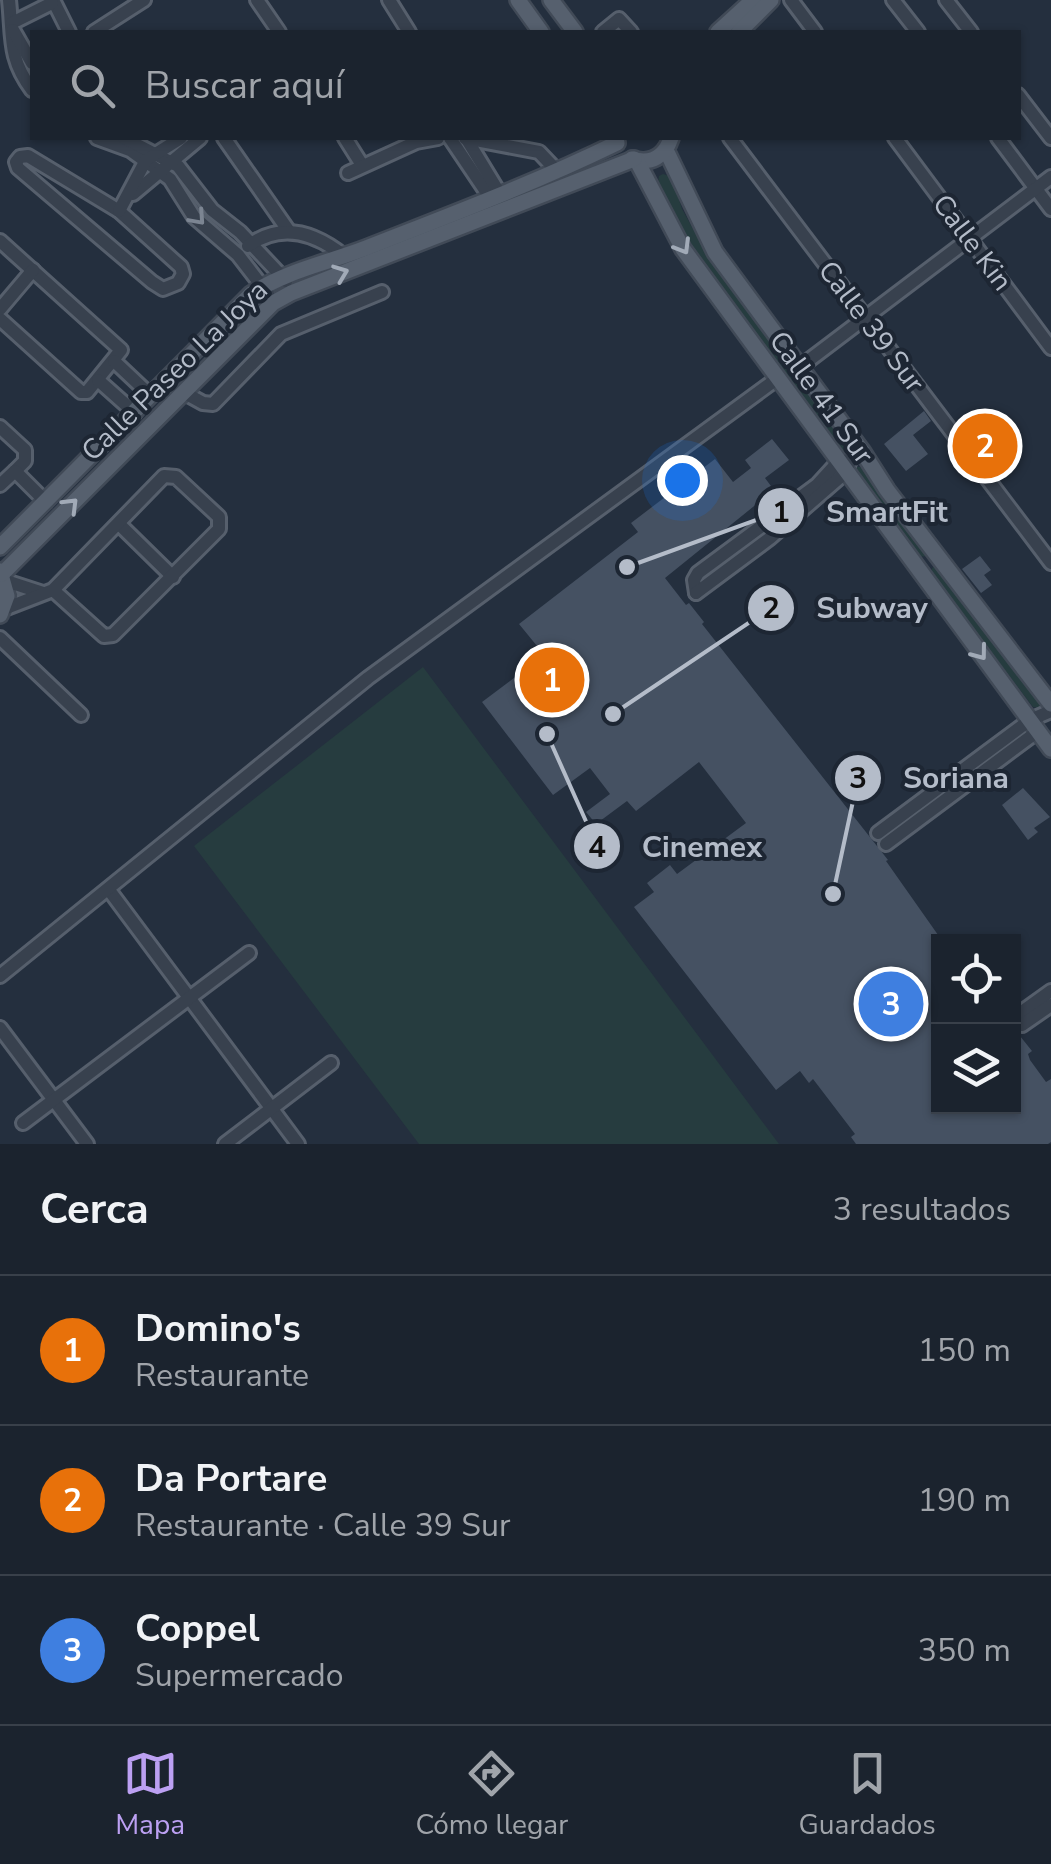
<!DOCTYPE html>
<html lang="es">
<head>
<meta charset="utf-8">
<style>
  :root { --surface:#1b232e; --page:#282f3a; --text:#f1f3f6; --muted:#a0a4aa; --line:#39404a; --accent:#bca0f2 }
  body { margin:0; font-family:"Nunito Sans",sans-serif; background:var(--page); color:var(--text) }
  .controls { position:absolute; right:30px; bottom:30px; display:grid; overflow:hidden; border-radius:0px; box-shadow:0 2px 8px #0004 }
  .controls button { width:90px; height:90px; display:grid; place-items:center; padding:0; border:0; border-bottom:2px solid var(--line); background:var(--surface); color:var(--text); font:50px sans-serif }
  .you { position:absolute; left:682px; top:480px; width:35px; height:35px; margin:-25px; border:8px solid #fff; border-radius:50%; background:#1a73e8; box-shadow:0 0 0 15px #1a73e833 }
  .badge { display:grid; place-items:center; width:65px; height:65px; border-radius:50%; background:var(--accent); color:#fff; font-size:32px; font-weight:700 }
  .pin { position:absolute; translate:-50% -50%; border:5px solid #fff; box-shadow:0 2px 10px #0006 }
  .list { margin:0; padding:0; list-style:none }
  h2 { display:flex; justify-content:space-between; align-items:center; height:130px; margin:0; padding:0 40px; font-size:42px }
  h2 small { font-size:32px; font-weight:400; color:var(--muted) }
  .list li { display:grid; grid-template-columns:65px 1fr auto; gap:30px; align-items:center; box-sizing:border-box; height:150px; padding:0 40px; border-top:2px solid var(--line) }
  .list b { display:block; font-size:38px; white-space:nowrap }
  .list p { margin:0; font-size:32px; white-space:nowrap; color:var(--muted) }
  .list em { font-size:32px; font-style:normal; color:var(--muted) }
  .icon { flex:none; width:55px; height:55px; fill:none; stroke:currentColor; stroke-width:2; stroke-linecap:round; stroke-linejoin:round }
  .map { position:relative; flex:none; width:1051px; height:1144px; overflow:hidden }
  .search { position:absolute; background:var(--surface); box-shadow:0 2px 8px #0004; left:30px; right:30px; top:30px; height:110px; display:flex; align-items:center; gap:25px; box-sizing:border-box; padding:0 35px; border-radius:0px; color:var(--muted); font-size:38px }
  .sheet { height:580px; background:var(--surface) }
  nav { display:flex; justify-content:space-around; align-items:center; box-sizing:border-box; height:140px; border-top:2px solid var(--line); background:var(--surface); font-size:28px; color:var(--muted) }
  nav a { display:grid; justify-items:center; gap:5px }
  nav .on { color:var(--accent) }
  .map>svg:first-child { display:block }
  .green { fill:#263c3f }
  .building { fill:#455162 }
  .lines { fill:none; stroke-linecap:round; stroke-linejoin:round }
  .minor-casing { stroke:#565f6c; stroke-width:18 }
  .major-casing { stroke:#414a57; stroke-width:20 }
  .minor { stroke:#38414e; stroke-width:12 }
  .major { stroke:#56606e; stroke-width:15 }
  .oneway { stroke:#7c8592 }
  .oneway2 { stroke:#a1aab7 }
  .labels { text-anchor:middle; stroke-width:8; stroke-linejoin:round; paint-order:stroke }
  .street-label { font-size:28px; fill:#b4bcc9; stroke:#1d2633 }
  .leader { fill:none; stroke:#b4bcc9; stroke-width:4 }
  .callout-dot { fill:#b4bcc9; stroke:#1d2633; stroke-width:4 }
  .mark-label { font-size:30px; text-anchor:middle; font-weight:bold; fill:#111 }
  .callout-label { font-size:30px; text-anchor:middle; font-weight:bold; fill:#b4bcc9; stroke:#1d2633; stroke-width:8; stroke-linejoin:round; paint-order:stroke }
</style>
</head>
<body>
<div class="map">
<svg width="1051" height="1144" viewBox="0 0 1051 1144">
  <rect width="100%" height="100%" fill="#242f3e"/>
  <!-- green -->
  <g class="green">
    <path d="M663,174L672,177L682,209L703,247L852,447L849,453L841,452L697,255L658,182L659,176Z"/>
    <path d="M856,467H860L928,552L927,556L919,557L854,471Z"/>
    <path d="M935,564L1042,703L1040,708L1033,707L930,572Z"/>
    <path d="M423,667L779,1144H419L194,846Z"/>
  </g>
  <!-- building -->
  <g class="building">
    <path d="M924,411L931,421L913,435L928,454L906,471L884,444Z"/>
    <path d="M988,432L1011,462L997,472L974,442Z"/>
    <path d="M772,439L789,460L765,478L774,490L665,578L686,605L689,603L704,622L702,624L888,860L886,861L943,942H938V1106H1014V1043L1020,1036L1032,1051L1028,1054L1030,1060L1046,1082L1051,1079V1142L1048,1144H856L851,1137L855,1134L813,1079L809,1083L800,1071L776,1090L634,907L654,892L647,883L670,865L677,874L746,823L699,762L636,811L627,801L596,824L586,812L610,794L590,768L553,795L482,702L539,659L532,650L537,646L519,624L638,532L631,523L715,459L733,482L751,468L745,460Z"/>
    <path d="M980,556L991,570L984,575L992,585L981,593L962,569Z"/>
    <path d="M1023,788L1050,817L1034,828L1038,832L1028,840L1002,805Z"/>
  </g>
  <g class="lines">
    <defs>
      <g id="minor">
        <path d="M9,0C13,37 8,58 32,90"/>
        <path d="M53,0L69,32"/>
        <path d="M257,0L279,32"/>
        <path d="M389,0L409,32"/>
        <path d="M791,0L815,32"/>
        <path d="M893,0L918,32"/>
        <path d="M946,0L971,32"/>
        <path d="M12,23L52,3"/>
        <path d="M13,30L32,63"/>
        <path d="M94,32L144,0"/>
        <path d="M603,32L619,19L631,32"/>
        <path d="M1018,95L1051,138"/>
        <path d="M97,138L130,150L170,179L194,217L238,255L268,294"/>
        <path d="M124,138L178,166L212,210L240,232L286,281"/>
        <path d="M224,138L288,230"/>
        <path d="M345,138L362,165"/>
        <path d="M450,138L491,199"/>
        <path d="M465,138L539,152L558,172"/>
        <path d="M466,138L500,194"/>
        <path d="M730,138L1051,563"/>
        <path d="M895,138L1051,348"/>
        <path d="M998,138L1051,209"/>
        <path d="M28,156L119,211L181,267L183,274L178,283L163,289L152,282L18,168L16,162L20,157Z"/>
        <path d="M348,173L416,142L438,138"/>
        <path d="M133,194L200,138"/>
        <path d="M119,211L146,160L181,138"/>
        <path d="M0,241L121,350L87,392H81L0,319"/>
        <path d="M248,246C281,222 314,232 344,256"/>
        <path d="M0,309L33,270"/>
        <path d="M114,361L150,395"/>
        <path d="M800,367L1051,177"/>
        <path d="M98,380L135,413"/>
        <path d="M183,392L203,403L213,404L281,334L382,292"/>
        <path d="M0,427L25,450V461L15,471"/>
        <path d="M0,485L15,471L46,502"/>
        <path d="M119,524L173,577"/>
        <path d="M6,581L43,593"/>
        <path d="M696,593L694,580L698,573L817,485L838,462L849,460L862,451"/>
        <path d="M696,593L770,538L846,472L849,463"/>
        <path d="M4,609L53,590L164,476L176,477L219,517V529L113,635L104,636L53,590"/>
        <path d="M0,638L81,715"/>
        <path d="M878,833L1030,720L1051,711"/>
        <path d="M886,844L1038,731"/>
        <path d="M109,890L298,1144"/>
        <path d="M0,976L368,678L778,378"/>
        <path d="M1016,1016L1051,991"/>
        <path d="M1022,1025L1051,1005"/>
        <path d="M0,1028L87,1144"/>
        <path d="M23,1123L249,953"/>
        <path d="M225,1144L331,1063"/>
      </g>
      <g id="major">
        <path d="M518,0L541,32"/>
        <path d="M551,0L575,32"/>
        <path d="M718,32L753,0"/>
        <path d="M739,32L771,0"/>
        <path d="M666,150L715,252L862,451L887,490L1051,704"/>
        <path d="M632,159C651,165 665,156 671,138"/>
        <path d="M637,161L683,249L1051,749"/>
        <path d="M0,547L251,294C286,271 327,263 366,248C450,215 535,183 617,143"/>
        <path d="M0,571L7,596L0,615"/>
        <path d="M2,574L273,303L291,293L634,159"/>
      </g>
    </defs>
    <!-- minor casing -->
    <use href="#minor" class="minor-casing"/>
    <!-- major casing -->
    <use href="#major" class="major-casing"/>
    <!-- minor -->
    <use href="#minor" class="minor"/>
    <!-- major -->
    <use href="#major" class="major"/>
  </g>
  <!-- one-way arrows -->
  <defs><path id="oneway-chevron" d="M-2-3.5L2.5 0L-2 3.5" fill="none" stroke-width="1.6" stroke-linecap="round" stroke-linejoin="round" transform="scale(2.5)"/></defs>
  <use class="oneway" href="#oneway-chevron" transform="translate(198 218) rotate(48)"/>
  <g class="oneway2">
    <use href="#oneway-chevron" transform="translate(683 247) rotate(59)"/>
    <use href="#oneway-chevron" transform="translate(341 273) rotate(-21)"/>
    <use href="#oneway-chevron" transform="translate(71 505) rotate(-45)"/>
    <use href="#oneway-chevron" transform="translate(980 653) rotate(53)"/>
  </g>
  <g class="labels">
    <!-- street labels -->
    <g class="street-label">
      <text transform="translate(973 242) rotate(53)" y="10">Calle Kin</text>
      <text transform="translate(872 326) rotate(53)" y="10">Calle 39 Sur</text>
      <text transform="translate(174 370) rotate(-44)" y="10">Calle Paseo La Joya</text>
      <text transform="translate(822 397) rotate(54)" y="10">Calle 41 Sur</text>
    </g>
  </g>
  <!-- callouts -->
  <path class="leader" d="M627 567L781 511M613 714L771 608M833 894L858 778M547 734L597 846"/>
  <g class="callout-dot">
    <circle cx="627" cy="567" r="10"/>
    <circle cx="613" cy="714" r="10"/>
    <circle cx="833" cy="894" r="10"/>
    <circle cx="547" cy="734" r="10"/>
    <circle cx="781" cy="511" r="25"/>
    <circle cx="771" cy="608" r="25"/>
    <circle cx="858" cy="778" r="25"/>
    <circle cx="597" cy="846" r="25"/>
  </g>
  <g class="mark-label">
    <text x="781" y="522">1</text>
    <text x="771" y="618">2</text>
    <text x="858" y="788">3</text>
    <text x="597" y="857">4</text>
  </g>
  <g class="callout-label">
    <text x="887" y="522">SmartFit</text>
    <text x="872" y="618">Subway</text>
    <text x="956" y="788">Soriana</text>
    <text x="702" y="857">Cinemex</text>
  </g>
</svg>
<div class="controls">
<button><svg class="icon" aria-label="locate" viewBox="0 0 24 24"><circle cx="12" cy="12" r="6"/><path d="M12 2v4M12 18v4M2 12h4M18 12h4"/></svg></button>
<button><svg class="icon" aria-label="layers" viewBox="0 0 24 24"><path d="M12 4l9 5-9 5-9-5zM3 14l9 5 9-5"/></svg></button>
</div>
<div class="you"></div>
<div class="pin badge" style="left:552px;top:680px;background:#e8710a">1</div>
<div class="pin badge" style="left:985px;top:446px;background:#e8710a">2</div>
<div class="pin badge" style="left:891px;top:1004px;background:#3f7fe0">3</div>
<div class="search"><svg class="icon" aria-label="search" viewBox="0 0 24 24"><circle cx="10" cy="10" r="6"/><path d="M15 15l6 6"/></svg>Buscar aquí</div>
</div>
<section class="sheet">
<h2>Cerca<small>3 resultados</small></h2>
<ul class="list">
<li><span class="badge" style="background:#e8710a">1</span><div><b>Domino's</b><p>Restaurante</p></div><em>150 m</em></li>
<li><span class="badge" style="background:#e8710a">2</span><div><b>Da Portare</b><p>Restaurante · Calle 39 Sur</p></div><em>190 m</em></li>
<li><span class="badge" style="background:#3f7fe0">3</span><div><b>Coppel</b><p>Supermercado</p></div><em>350 m</em></li>
</ul>
</section>
<nav>
<a class="on"><svg class="icon" aria-label="map" viewBox="0 0 24 24"><path d="M3 6l6-2 6 2 6-2v14l-6 2-6-2-6 2zM9 4v14M15 6v14"/></svg>Mapa</a>
<a><svg class="icon" aria-label="directions" viewBox="0 0 24 24"><path d="M12 3l9 9-9 9-9-9zM9 14v-3h6M13 9l2 2-2 2"/></svg>Cómo llegar</a>
<a><svg class="icon" aria-label="saved" viewBox="0 0 24 24"><path d="M7 4h10v16l-5-4-5 4z"/></svg>Guardados</a>
</nav>
</body>
</html>
